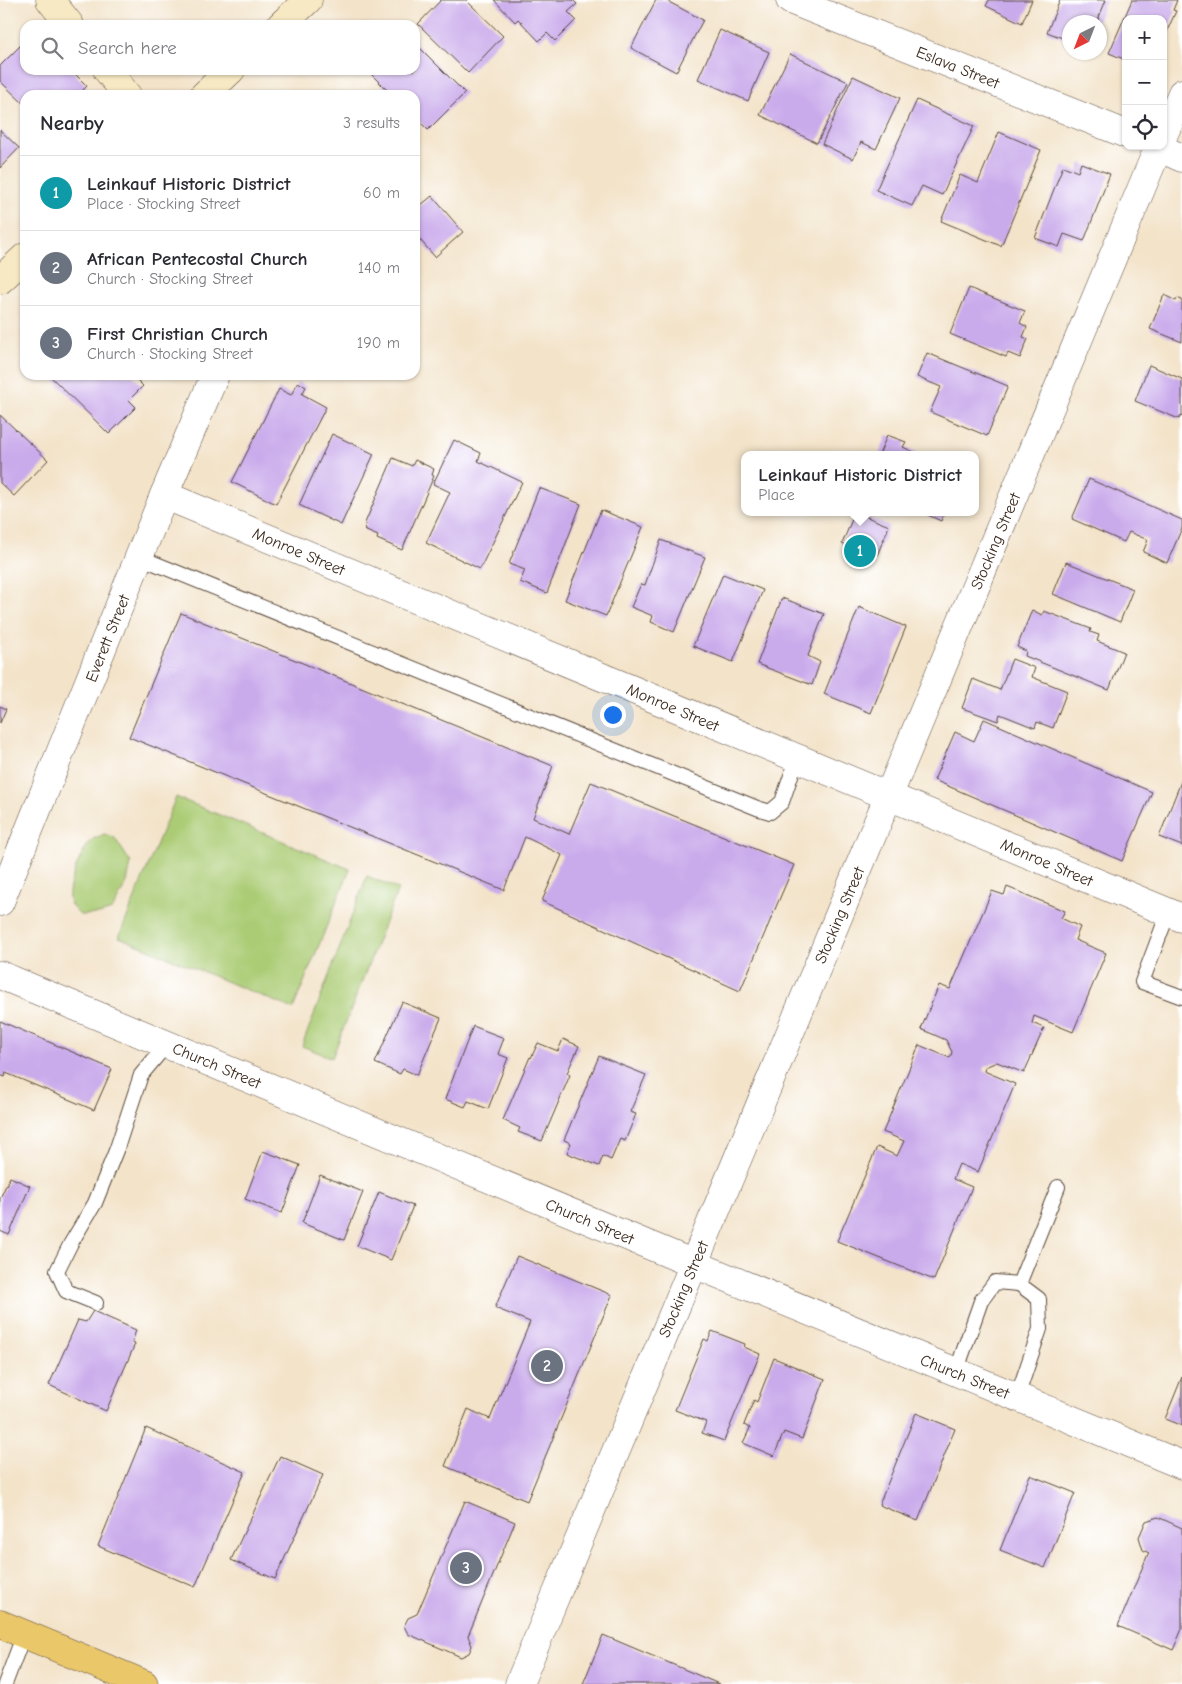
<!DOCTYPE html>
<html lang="en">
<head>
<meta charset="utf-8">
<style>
  :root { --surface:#fff; --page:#f2f2f3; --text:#2b2b33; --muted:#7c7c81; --line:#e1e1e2; --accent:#db2777 }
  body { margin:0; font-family:"Comic Neue",sans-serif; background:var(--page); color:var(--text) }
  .controls { position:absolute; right:15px; top:15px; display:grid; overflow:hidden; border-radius:10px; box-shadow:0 1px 4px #0004 }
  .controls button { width:45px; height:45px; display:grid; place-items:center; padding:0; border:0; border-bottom:1px solid var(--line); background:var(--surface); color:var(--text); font:25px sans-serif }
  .compass { position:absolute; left:1062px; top:15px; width:45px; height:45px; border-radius:50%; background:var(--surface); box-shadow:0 1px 4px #0004; rotate:222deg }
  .you { position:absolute; left:612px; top:714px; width:18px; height:18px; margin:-12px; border:4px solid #fff; border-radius:50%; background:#1a73e8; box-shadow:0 0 0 8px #1a73e833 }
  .badge { display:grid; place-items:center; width:32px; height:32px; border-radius:50%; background:var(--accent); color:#fff; font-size:16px; font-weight:700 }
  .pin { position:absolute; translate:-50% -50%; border:2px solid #fff; box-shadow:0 1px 5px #0006 }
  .popup { position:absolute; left:741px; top:451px; width:238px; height:65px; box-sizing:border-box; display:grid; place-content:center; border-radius:10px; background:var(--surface); filter:drop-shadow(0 1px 4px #0005); font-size:16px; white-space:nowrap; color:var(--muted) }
  .popup b { font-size:19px; color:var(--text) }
  .popup::after { content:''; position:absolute; left:50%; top:100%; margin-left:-10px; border:10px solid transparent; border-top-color:var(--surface) }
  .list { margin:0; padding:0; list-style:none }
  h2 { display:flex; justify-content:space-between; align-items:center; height:65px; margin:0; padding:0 20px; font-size:21px }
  h2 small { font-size:16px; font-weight:400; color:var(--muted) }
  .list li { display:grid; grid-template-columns:32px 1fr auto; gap:15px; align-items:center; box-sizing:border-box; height:75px; padding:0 20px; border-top:1px solid var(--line) }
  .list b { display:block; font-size:19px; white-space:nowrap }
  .list p { margin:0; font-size:16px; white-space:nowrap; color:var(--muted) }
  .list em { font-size:16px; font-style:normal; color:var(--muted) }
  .icon { flex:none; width:28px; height:28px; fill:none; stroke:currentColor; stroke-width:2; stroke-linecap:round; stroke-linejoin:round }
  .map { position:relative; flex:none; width:1182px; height:1684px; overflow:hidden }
  .search { position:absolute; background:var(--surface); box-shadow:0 1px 4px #0004; left:20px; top:20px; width:400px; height:55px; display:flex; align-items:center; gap:12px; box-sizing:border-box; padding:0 18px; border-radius:15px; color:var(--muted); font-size:19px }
  .panel { position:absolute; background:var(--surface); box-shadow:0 1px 4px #0004; left:20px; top:90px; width:400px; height:290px; border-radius:15px }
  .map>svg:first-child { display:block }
  .green { fill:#abcc75; stroke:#737b4a }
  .building { fill:#c9aaeb }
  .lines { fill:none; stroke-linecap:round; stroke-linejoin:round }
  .lane-casing { stroke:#574638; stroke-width:16 }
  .street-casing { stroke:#574638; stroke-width:29 }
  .secondary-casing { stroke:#574638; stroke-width:29 }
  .primary-casing { stroke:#574638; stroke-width:29 }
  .lane { stroke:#fff; stroke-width:14 }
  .street { stroke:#fff; stroke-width:28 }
  .secondary { stroke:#f7e9c3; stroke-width:28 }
  .primary { stroke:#eac769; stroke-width:28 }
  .labels { text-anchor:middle; stroke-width:5; stroke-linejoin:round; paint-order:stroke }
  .street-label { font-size:16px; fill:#3b2a1e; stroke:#fff }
</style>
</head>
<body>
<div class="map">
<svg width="1182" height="1684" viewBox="0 0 1182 1684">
  <rect width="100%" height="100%" fill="#fff"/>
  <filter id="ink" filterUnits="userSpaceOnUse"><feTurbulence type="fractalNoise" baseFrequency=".02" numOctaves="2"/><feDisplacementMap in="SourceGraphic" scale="10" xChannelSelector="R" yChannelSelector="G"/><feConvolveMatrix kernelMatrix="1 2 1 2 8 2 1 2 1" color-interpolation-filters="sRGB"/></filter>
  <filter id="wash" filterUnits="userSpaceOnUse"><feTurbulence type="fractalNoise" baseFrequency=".0096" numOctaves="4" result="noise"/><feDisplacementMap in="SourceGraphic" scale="20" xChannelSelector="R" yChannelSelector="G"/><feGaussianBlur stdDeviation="1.12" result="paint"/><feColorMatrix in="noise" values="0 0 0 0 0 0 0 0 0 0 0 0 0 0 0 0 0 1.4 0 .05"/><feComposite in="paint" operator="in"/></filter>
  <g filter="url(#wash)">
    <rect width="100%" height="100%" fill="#f3e3c9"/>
    <!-- green -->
    <g class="green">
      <path d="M176,797L350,869L293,1009L119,937Z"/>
      <path d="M104,834L114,837L131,863L127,882L112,910L99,914L80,915C77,912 72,908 70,903C64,890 82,848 93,839C96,837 101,836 104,834Z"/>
      <path d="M367,876L398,889L332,1058L302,1046Z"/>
    </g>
    <g id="blocks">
      <!-- building -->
      <g class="building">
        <path d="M441,0H466L503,36L468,73L418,24Z"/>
        <path d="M494,0H573L577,4L568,12L576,20L555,41L547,33L539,41L518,19L515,22Z"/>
        <path d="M656,0H665L703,20L676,72L631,48Z"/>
        <path d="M989,0H1032L1022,23L986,6Z"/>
        <path d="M1060,0H1106L1097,22H1070V41L1047,32Z"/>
        <path d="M1132,0H1177L1173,10L1176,11L1163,40V19H1126V60L1109,53Z"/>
        <path d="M720,30L769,52L748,101L698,79Z"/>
        <path d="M25,41V70H71L87,86L78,95H25V105L0,81V66Z"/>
        <path d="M415,43L465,93L428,130L415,117V95H392L367,70H415Z"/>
        <path d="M790,54L848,82L817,143L760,115Z"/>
        <path d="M853,76L900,98L876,149L861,142L853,159L822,144Z"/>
        <path d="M917,100L974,126L942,195L922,186L912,206L876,190Z"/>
        <path d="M0,130L19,148L0,168Z"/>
        <path d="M999,132L1041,150L1001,246L941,221L960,175L978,183Z"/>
        <path d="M1081,163L1110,174L1084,241L1064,234L1059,247L1035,238L1063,166L1078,172Z"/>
        <path d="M432,196L463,232L435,257L415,234V210Z"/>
        <path d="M969,288L1025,311L1020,323L1027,327L1023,337L1028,339L1020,358L1008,353L1006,357L950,334Z"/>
        <path d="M1164,295L1176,301L1177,298L1182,300V342L1150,329Z"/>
        <path d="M927,353L1008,386L987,436L930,412L941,387L917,377Z"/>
        <path d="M1149,365L1182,379V417L1181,416L1179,419L1135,401Z"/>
        <path d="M49,375H132L143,386L129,400L136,407L109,434Z"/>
        <path d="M298,382L306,387L302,394L326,407L276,504L232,482L279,389L291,395Z"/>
        <path d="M0,415L48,460L14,496L0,483Z"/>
        <path d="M332,434L374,454L341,525L299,505Z"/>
        <path d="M887,435L906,442L903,447L920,455H879Z"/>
        <path d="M454,440L481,453L478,461L522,482L480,569L426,543L450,492L433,484Z"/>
        <path d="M393,458L412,466L415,460L434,469L432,475L434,476L402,550L377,539L378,536L364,530L366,524L365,523Z"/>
        <path d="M1089,479L1182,520V528L1167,563L1143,552L1148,540L1129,532L1124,542L1072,519Z"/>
        <path d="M539,488L581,504L547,593L520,582L525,570L509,564Z"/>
        <path d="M601,510L643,527L606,616L565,600Z"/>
        <path d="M855,512L889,526L876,558L842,544Z"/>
        <path d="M921,512H945L941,521Z"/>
        <path d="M661,540L705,557L674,632L651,622L653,616L631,607L641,584L645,585L646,582Z"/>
        <path d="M1066,562L1133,589L1120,622L1053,594Z"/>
        <path d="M723,574L763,590L733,662L693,646Z"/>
        <path d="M782,598L824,614L808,656L820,662L812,685L757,664Z"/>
        <path d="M859,607L906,627L871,713L824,694Z"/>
        <path d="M1032,610L1042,615L1044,611L1091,629L1090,632L1099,635L1097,641L1124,652L1109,690L1025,656L1026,651L1017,647Z"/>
        <path d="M181,613L553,766L533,818L569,834L591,782L794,865L740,991L542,901L562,855L525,837L504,890L129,737Z"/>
        <path d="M1012,659L1035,668L1032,677L1067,691L1053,728L1037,722L1035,728L1000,714L998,721L962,708L973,679L1000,690Z"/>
        <path d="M0,706L6,709L0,723Z"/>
        <path d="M984,719L1152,792L1122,861L934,780L955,732L974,741Z"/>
        <path d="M1182,779V846L1159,837Z"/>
        <path d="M1007,887L1065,911L1061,918L1080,927L1075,940L1106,953L1073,1032L1034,1016L1032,1023L1044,1028L1024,1073L997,1062L985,1067L984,1071L1015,1084L978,1172L959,1164L953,1179L972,1187L934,1280L837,1241L877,1147L897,1156L904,1141L883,1132L919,1045L950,1058L952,1052L946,1040L921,1029L939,985L950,989L992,891L1004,895Z"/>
        <path d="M402,1002L441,1018L417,1075L403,1069L400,1074L375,1063Z"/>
        <path d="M0,1021L112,1069L94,1110L6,1073L5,1077L0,1075Z"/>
        <path d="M473,1026L504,1038L498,1054L508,1058L488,1109L468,1101L465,1107L445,1099Z"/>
        <path d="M563,1039L579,1046L567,1073L570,1075L542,1141L518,1132L520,1128L503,1120L530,1057L531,1058L538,1043L558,1051Z"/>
        <path d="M599,1056L646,1075L630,1112L636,1114L625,1141L620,1139L611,1160L603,1156L599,1166L567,1153L571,1143L564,1140Z"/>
        <path d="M263,1151L300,1165L282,1213L245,1199Z"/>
        <path d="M320,1175L363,1192L344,1240L302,1223Z"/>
        <path d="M10,1177L30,1186L9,1235L0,1231V1198Z"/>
        <path d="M379,1192L413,1206L391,1260L357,1246Z"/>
        <path d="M517,1256L612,1295L527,1501L445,1466L468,1409L490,1419L530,1322L495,1308Z"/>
        <path d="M93,1311L136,1330L132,1343L135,1344L106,1411L49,1385L78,1320L86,1322Z"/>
        <path d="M712,1331L745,1344L744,1347L760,1354L724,1441L702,1433L706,1422L675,1410L704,1339L708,1341Z"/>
        <path d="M774,1358L825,1379L802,1439L784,1432L774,1456L743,1443L750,1428L744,1425L745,1422L754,1400L757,1402Z"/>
        <path d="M1182,1377V1426L1165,1419Z"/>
        <path d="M916,1413L955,1429L918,1521L879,1505Z"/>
        <path d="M146,1428L245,1472L195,1587L98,1546Z"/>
        <path d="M280,1456L323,1475L275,1579L231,1560Z"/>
        <path d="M1030,1475L1075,1493L1045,1568L1000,1550Z"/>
        <path d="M465,1501L515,1522L468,1636L472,1646L469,1653L461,1657L408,1634L404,1626L408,1618L417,1614Z"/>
        <path d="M1158,1517L1182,1528V1629L1173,1650L1118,1626L1148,1554L1149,1553L1143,1550L1139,1537L1146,1521Z"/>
        <path d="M603,1635L719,1684H583Z"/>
      </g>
    </g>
  </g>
  <g filter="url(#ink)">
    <use href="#blocks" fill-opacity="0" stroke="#574638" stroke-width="1"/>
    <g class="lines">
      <defs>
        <g id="lane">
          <path d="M139,557L757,808L770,812L782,802L797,758"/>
          <path d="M1168,913L1142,982L1182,997"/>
          <path d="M1019,1284L1058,1187"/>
          <path d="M96,1303L66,1291L57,1271L71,1243L95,1203L117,1148L141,1075L167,1044"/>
          <path d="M956,1372L981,1301L995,1282L1019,1284L1039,1299L1040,1329L1017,1397"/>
          <path d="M5,1684L24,1634"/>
        </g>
        <g id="street">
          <path d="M790,0L1126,134"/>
          <path d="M1163,136L1182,93"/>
          <path d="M1155,146L1182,158"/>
          <path d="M164,495L1182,918"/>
          <path d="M0,902L164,495L215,375"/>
          <path d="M0,975L694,1264L1182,1465"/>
          <path d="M519,1684L1159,146"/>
        </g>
        <g id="secondary">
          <path d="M50,0L70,25"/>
          <path d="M281,25L308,0"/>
          <path d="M107,70L127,95"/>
          <path d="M204,95L231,70"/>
          <path d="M0,280L25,257"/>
        </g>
        <path id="primary" d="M0,1624L144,1684"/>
      </defs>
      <!-- lane casing -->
      <use href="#lane" class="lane-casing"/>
      <!-- street casing -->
      <use href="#street" class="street-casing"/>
      <!-- secondary casing -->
      <use href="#secondary" class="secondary-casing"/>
      <!-- primary casing -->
      <use href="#primary" class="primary-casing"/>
      <!-- lane -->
      <use href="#lane" class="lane"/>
      <!-- street -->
      <use href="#street" class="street"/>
      <!-- secondary -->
      <use href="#secondary" class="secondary"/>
      <!-- primary -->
      <use href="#primary" class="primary"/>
    </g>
  </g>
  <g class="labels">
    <!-- street labels -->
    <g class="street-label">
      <text transform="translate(958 67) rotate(22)" y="6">Eslava Street</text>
      <text transform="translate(995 541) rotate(-67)" y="6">Stocking Street</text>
      <text transform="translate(299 551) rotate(23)" y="6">Monroe Street</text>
      <text transform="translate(107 638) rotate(-68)" y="6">Everett Street</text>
      <text transform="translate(673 707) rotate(23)" y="6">Monroe Street</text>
      <text transform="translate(1047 862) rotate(23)" y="6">Monroe Street</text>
      <text transform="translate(839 915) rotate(-67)" y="6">Stocking Street</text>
      <text transform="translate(217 1065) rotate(23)" y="6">Church Street</text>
      <text transform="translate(590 1221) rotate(23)" y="6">Church Street</text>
      <text transform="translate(683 1289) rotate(-67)" y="6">Stocking Street</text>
      <text transform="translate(965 1376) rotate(22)" y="6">Church Street</text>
    </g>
  </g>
</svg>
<div class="controls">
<button>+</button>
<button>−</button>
<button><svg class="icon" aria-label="locate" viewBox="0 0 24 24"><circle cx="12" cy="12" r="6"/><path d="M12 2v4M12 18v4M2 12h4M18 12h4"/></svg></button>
</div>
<svg class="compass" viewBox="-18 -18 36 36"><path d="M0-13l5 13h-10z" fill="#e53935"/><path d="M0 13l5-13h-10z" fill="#7c7c81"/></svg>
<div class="you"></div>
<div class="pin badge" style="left:860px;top:551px;background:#0f9aa8">1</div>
<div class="popup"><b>Leinkauf Historic District</b>Place</div>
<div class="pin badge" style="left:547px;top:1366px;background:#6b7280">2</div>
<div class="pin badge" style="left:466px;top:1568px;background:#6b7280">3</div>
<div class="search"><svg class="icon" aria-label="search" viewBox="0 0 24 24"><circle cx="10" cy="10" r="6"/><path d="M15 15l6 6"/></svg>Search here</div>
<section class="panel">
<h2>Nearby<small>3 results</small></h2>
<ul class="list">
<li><span class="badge" style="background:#0f9aa8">1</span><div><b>Leinkauf Historic District</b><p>Place · Stocking Street</p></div><em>60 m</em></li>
<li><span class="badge" style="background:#6b7280">2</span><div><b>African Pentecostal Church</b><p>Church · Stocking Street</p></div><em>140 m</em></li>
<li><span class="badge" style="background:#6b7280">3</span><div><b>First Christian Church</b><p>Church · Stocking Street</p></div><em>190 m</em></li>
</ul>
</section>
</div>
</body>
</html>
